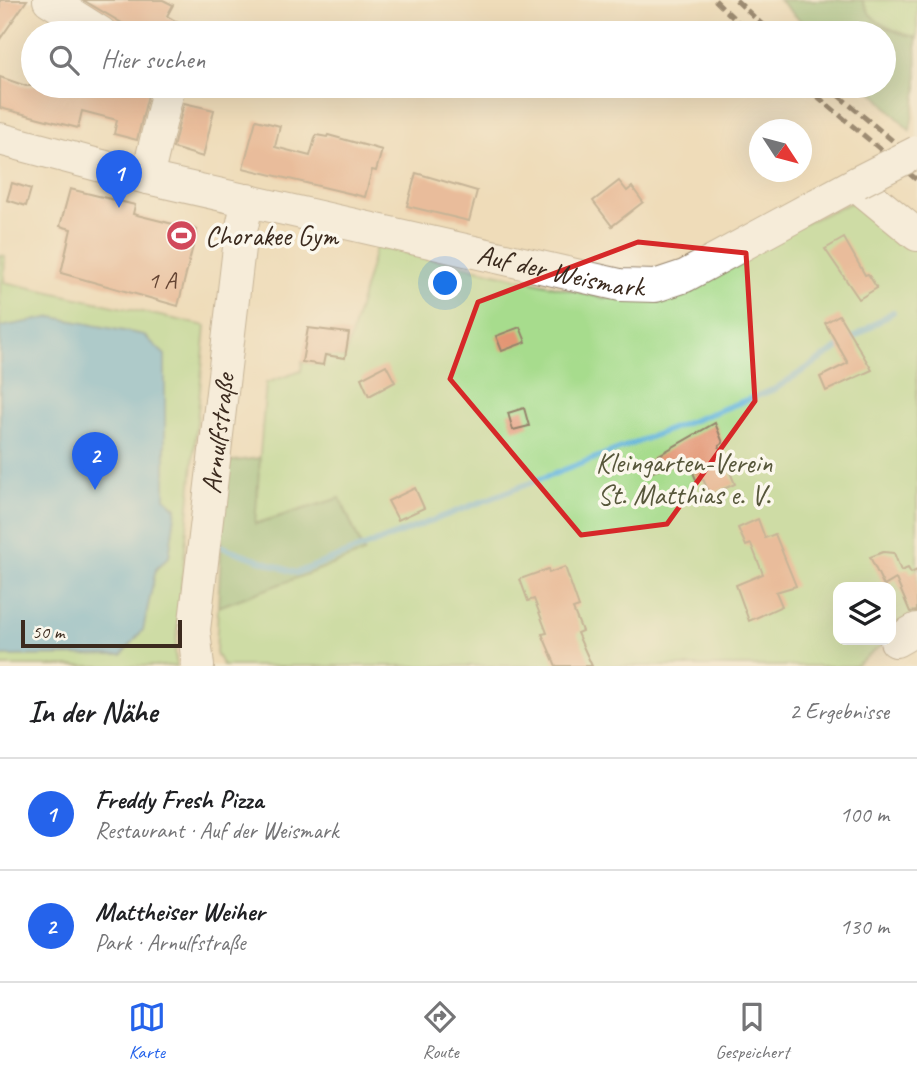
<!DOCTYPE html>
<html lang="de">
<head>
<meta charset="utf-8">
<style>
  :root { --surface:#fff; --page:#f6f6f6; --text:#202124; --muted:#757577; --line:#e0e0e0; --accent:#2563eb }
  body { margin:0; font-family:Caveat,sans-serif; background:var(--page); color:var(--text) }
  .controls { position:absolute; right:21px; bottom:21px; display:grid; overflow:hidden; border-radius:14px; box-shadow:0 7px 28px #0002 }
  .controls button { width:63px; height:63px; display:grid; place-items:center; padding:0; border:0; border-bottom:2px solid var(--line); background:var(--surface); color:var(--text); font:35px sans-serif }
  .compass { position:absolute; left:749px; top:119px; width:63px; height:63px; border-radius:50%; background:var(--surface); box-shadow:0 7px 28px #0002; rotate:126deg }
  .scale { position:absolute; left:21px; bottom:18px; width:161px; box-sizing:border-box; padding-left:7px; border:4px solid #3b2a1e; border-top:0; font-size:19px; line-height:24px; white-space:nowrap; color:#3b2a1e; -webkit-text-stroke:5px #fbf7ec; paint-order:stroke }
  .you { position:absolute; left:446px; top:284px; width:24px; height:24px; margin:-18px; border:5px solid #fff; border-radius:50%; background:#1a73e8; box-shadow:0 0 0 10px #1a73e833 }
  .badge { display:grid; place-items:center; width:46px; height:46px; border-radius:50%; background:var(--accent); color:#fff; font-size:23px; font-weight:700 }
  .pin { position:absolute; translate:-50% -58px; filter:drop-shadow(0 2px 4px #0008) }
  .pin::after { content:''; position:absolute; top:37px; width:24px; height:21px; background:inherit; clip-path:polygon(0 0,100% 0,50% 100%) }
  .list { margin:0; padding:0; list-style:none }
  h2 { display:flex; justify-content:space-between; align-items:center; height:91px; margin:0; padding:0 28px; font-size:30px }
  h2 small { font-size:23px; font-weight:400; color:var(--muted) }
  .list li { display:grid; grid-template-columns:46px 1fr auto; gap:21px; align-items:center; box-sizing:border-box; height:112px; padding:0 28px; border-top:2px solid var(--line) }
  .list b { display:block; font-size:26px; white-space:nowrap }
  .list p { margin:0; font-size:23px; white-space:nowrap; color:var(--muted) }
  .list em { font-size:23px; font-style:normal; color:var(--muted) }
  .icon { flex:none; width:38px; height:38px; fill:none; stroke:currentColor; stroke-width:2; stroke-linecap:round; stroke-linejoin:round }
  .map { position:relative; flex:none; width:917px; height:666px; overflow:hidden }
  .search { position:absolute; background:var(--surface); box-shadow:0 7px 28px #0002; left:21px; right:21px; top:21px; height:77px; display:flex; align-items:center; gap:18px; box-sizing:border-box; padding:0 24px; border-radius:38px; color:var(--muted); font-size:26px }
  .sheet { height:315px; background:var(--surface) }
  nav { display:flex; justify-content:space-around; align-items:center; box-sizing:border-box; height:98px; border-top:2px solid var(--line); background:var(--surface); font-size:19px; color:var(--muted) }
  nav a { display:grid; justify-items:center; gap:4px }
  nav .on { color:var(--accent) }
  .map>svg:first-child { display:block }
  .green { fill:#a7dc8d; stroke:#718356; stroke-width:2 }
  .forest { fill:#85bc78; stroke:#60734b; stroke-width:2 }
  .water { fill:#5eb3db; stroke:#4c6e7c; stroke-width:2 }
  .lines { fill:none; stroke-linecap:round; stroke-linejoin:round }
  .stream { stroke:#5eb3db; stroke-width:6 }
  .building { fill:#e39674 }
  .minor-casing { stroke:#95836c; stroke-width:34 }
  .minor { stroke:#fff; stroke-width:32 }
  .rail { stroke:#3b2a1e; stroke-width:5; stroke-dasharray:10 5; stroke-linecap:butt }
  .minor-bridge-casing { stroke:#95836c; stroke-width:34; stroke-linecap:butt }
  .minor-bridge { stroke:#fff; stroke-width:32 }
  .marked { fill:none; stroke:#d62828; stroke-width:5; stroke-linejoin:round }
  .labels { text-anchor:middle; stroke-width:7; stroke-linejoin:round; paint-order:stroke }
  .number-label { font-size:24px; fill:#654534 }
  .poi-label { font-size:28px; fill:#3b2a1e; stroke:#fbf7ec; text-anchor:start }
  .street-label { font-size:28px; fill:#3b2a1e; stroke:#fbf7ec }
  .park-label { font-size:28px; fill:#56563a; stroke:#fbf7ec }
</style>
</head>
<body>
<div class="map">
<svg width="917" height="666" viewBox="0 0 917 666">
  <rect width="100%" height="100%" fill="#fbf7ec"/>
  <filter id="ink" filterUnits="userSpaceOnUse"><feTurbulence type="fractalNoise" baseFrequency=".0143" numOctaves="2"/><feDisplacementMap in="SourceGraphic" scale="14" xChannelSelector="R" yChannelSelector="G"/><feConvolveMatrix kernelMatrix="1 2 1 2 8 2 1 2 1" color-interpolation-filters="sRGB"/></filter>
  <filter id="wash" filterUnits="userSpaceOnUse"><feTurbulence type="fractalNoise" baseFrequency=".00686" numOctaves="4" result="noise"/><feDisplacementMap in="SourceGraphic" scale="28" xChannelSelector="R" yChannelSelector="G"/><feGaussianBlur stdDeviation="1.57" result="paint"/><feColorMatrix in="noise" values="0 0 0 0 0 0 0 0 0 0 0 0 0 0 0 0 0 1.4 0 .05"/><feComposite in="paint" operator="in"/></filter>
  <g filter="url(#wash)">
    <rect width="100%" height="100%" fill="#efdcb9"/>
    <!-- green -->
    <g class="green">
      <path d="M862,0H917V39C894,28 872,28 862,0Z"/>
      <path d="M861,198L917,246V623L891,638V587H838V640H888L855,666H223L216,653L218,607L364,552L340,498L254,524L266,383L301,371L302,362L323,365L325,355L345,358L376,246L604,298H636Z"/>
      <path d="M0,255L5,256L4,282L206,326L175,654L177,666H0Z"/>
    </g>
    <!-- forest -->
    <g class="forest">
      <path d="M779,0H862C871,24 892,32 916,37L917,90L910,131L867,86H884V33H813Z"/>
      <path d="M260,458L255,524L340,498L364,553L218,607L226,462Z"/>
    </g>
    <!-- water -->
    <path class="water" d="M53,317L144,335L165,355V498L176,508L169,557L156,569L143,630L122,655L0,656V327Z"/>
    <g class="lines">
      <!-- stream -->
      <path class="stream" d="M217,545L296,573L775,389L893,312"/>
    </g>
    <g id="blocks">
      <!-- building -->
      <g class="building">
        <path d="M0,0H27L0,39Z"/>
        <path d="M83,0H163L173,5L167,16L196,33H139Z"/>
        <path d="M0,77L26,86H150L137,140L114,134L117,120L82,111L78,128L0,108Z"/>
        <path d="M184,103L214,110L203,157L173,148Z"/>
        <path d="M256,120L280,126L275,147L310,156L316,135L327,137L328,135L382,150L376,171L372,170L365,197L243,168Z"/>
        <path d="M416,173L477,191L469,221L407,206Z"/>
        <path d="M619,181L627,191L632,187L643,202L612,226L593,201Z"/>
        <path d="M12,183L31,189L26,206L7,200Z"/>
        <path d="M70,189L135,205L133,214L197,230L178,306L61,273L71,229L60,226Z"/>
        <path d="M844,238L865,275L868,274L877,288L859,299L825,249Z"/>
        <path d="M839,315L872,370L826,391L820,377L848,363L825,323Z"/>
        <path d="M520,327L526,342L502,351L496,336Z"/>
        <path d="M308,328L349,333L345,358L325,355L323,365L302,362Z"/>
        <path d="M386,365L395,382L369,396L361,378Z"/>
        <path d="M524,408L529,426L513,430L508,413Z"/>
        <path d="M715,423L723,443L719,446L735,484L710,495L703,479L697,482L687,458L650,473L645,463Z"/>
        <path d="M415,488L424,508L398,520L388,501Z"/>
        <path d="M758,519L765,538L775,534L796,586L776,592L782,606L749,621L736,585L763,574L751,544L746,546L738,528Z"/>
        <path d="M883,552L894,553L901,571L908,568L911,573L917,570V611L910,612L896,579L884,586L870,557Z"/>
        <path d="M565,567L579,607L573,609L582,631L577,633L592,666H556L542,634L547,633L534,599L528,601L520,579L548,569L549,573Z"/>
      </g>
    </g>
  </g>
  <g filter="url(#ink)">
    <use href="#blocks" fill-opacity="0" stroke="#95836c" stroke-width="2"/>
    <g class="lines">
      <defs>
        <g id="minor">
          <path d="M49,0L101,33"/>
          <path id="s1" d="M0,139L147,178L620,285L655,286L685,276L858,182"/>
          <path d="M147,178L169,86"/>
          <path d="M855,184L917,235"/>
          <path d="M896,641L917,629"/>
          <path id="s2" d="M198,666L194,630L241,231L248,200"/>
        </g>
      </defs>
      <!-- minor casing -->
      <use href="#minor" class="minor-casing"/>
      <!-- minor -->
      <use href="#minor" class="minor"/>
      <!-- rail -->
      <g class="rail">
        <path d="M715,0L749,33"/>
        <path d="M736,0L771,33"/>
        <path d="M805,86L917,180"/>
        <path d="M827,86L917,161"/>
      </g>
      <defs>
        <path id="minor-bridge" d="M858,182L917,152"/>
      </defs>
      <!-- minor-bridge casing -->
      <use href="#minor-bridge" class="minor-bridge-casing"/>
      <!-- minor-bridge -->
      <use href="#minor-bridge" class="minor-bridge"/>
    </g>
  </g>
  <!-- marked area -->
  <path d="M0 0H917V666H0ZM638,242L746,253L755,401L667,524L581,535L450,379L478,302Z" fill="#efdcb9" fill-opacity=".55" fill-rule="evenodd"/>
  <path class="marked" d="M638,242L746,253L755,401L667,524L581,535L450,379L478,302Z"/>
  <!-- icons -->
  <defs>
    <symbol id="stadium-disc" viewBox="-11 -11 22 22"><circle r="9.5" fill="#d1495b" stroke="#fbf7ec"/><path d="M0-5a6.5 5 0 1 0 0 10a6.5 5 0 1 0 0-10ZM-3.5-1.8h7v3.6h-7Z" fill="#fff"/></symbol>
  </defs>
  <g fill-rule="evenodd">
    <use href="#stadium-disc" x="164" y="218" width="35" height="35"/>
  </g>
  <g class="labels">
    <!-- number labels -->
    <g class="number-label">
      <text x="162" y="288">1 A</text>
    </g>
    <!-- poi labels -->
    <g class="poi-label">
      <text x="205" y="245">Chorakee Gym</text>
    </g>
    <!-- street labels -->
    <g class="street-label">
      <text dy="10" stroke="none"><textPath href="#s1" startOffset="576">Auf der Weismark</textPath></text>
      <text dy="10" stroke="none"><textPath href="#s2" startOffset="234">Arnulfstraße</textPath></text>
    </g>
    <!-- park labels -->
    <g class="park-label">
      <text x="684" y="472">Kleingarten-Verein<tspan x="684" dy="32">St. Matthias e. V.</tspan></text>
    </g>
  </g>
</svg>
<div class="controls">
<button><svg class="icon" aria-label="layers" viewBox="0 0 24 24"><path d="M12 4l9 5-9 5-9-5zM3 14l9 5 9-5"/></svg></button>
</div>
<svg class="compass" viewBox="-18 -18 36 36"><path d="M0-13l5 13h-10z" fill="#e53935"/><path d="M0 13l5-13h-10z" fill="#757577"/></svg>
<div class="scale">50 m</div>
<div class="you"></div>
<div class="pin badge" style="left:119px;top:208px">1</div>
<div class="pin badge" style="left:95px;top:490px">2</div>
<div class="search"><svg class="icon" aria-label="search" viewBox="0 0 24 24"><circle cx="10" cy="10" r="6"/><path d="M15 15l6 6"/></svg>Hier suchen</div>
</div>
<section class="sheet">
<h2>In der Nähe<small>2 Ergebnisse</small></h2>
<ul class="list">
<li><span class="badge">1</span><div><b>Freddy Fresh Pizza</b><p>Restaurant · Auf der Weismark</p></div><em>100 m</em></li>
<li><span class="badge">2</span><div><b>Mattheiser Weiher</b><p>Park · Arnulfstraße</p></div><em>130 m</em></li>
</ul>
</section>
<nav>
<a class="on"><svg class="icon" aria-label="map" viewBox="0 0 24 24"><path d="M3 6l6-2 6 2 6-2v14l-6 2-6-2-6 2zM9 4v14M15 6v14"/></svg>Karte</a>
<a><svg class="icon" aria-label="directions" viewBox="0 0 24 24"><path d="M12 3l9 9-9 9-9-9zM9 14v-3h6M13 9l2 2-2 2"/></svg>Route</a>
<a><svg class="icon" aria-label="saved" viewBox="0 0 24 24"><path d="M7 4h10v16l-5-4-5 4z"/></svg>Gespeichert</a>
</nav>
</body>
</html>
